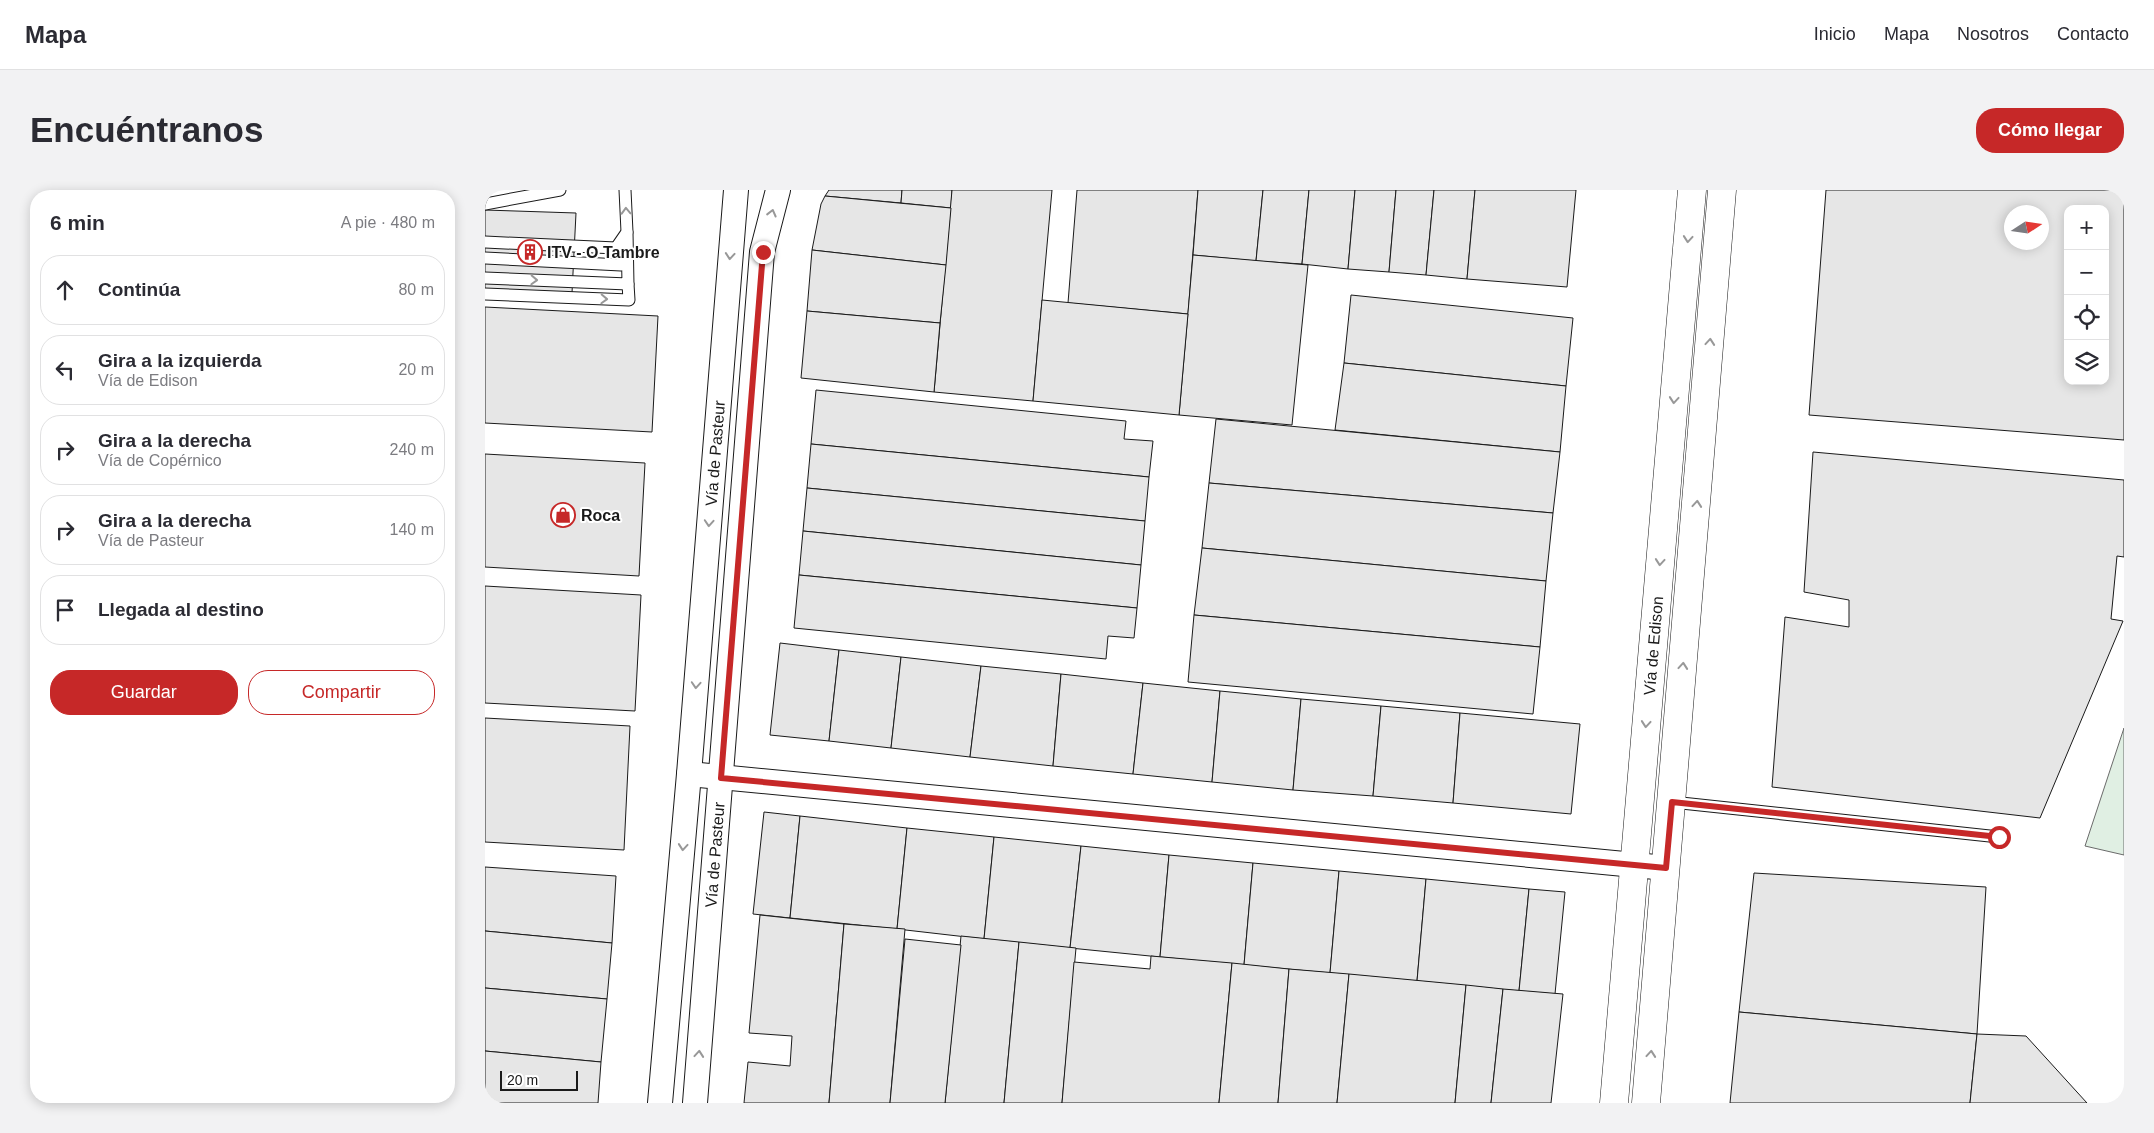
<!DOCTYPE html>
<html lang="es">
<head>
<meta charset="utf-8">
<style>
  :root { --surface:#fff; --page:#f2f2f3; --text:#2b2b33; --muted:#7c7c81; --line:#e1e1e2; --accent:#c62828 }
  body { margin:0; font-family:Arial,sans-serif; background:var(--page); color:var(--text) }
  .controls { position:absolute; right:15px; top:15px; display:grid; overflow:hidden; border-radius:10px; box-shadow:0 2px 12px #0003 }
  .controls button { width:45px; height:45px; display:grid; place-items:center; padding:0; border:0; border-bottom:1px solid var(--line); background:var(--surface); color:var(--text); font:25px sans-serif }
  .compass { position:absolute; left:1519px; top:15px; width:45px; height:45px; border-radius:50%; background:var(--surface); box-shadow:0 2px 12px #0003; rotate:78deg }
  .scale { position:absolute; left:15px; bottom:12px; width:78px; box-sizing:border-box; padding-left:5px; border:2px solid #1a1a1a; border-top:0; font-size:14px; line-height:18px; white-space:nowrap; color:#1a1a1a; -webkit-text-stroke:4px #fff; paint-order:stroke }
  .stop { position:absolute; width:15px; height:15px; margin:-11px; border:4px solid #c62828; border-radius:50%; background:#fff }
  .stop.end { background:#c62828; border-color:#fff; box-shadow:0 1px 5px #0008 }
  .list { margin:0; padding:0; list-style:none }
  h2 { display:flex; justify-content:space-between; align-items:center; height:65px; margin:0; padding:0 20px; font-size:21px }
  h2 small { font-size:16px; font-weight:400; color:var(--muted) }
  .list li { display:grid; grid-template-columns:32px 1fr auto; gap:15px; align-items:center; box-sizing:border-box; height:70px; margin:0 10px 10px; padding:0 10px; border:1px solid var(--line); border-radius:20px }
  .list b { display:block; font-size:19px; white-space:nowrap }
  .list p { margin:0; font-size:16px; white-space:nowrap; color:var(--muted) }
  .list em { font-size:16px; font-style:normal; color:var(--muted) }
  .actions { display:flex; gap:10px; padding:15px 20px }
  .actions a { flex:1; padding:11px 0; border:1px solid var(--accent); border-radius:20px; text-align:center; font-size:18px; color:var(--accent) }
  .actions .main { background:var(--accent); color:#fff }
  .icon { flex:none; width:28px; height:28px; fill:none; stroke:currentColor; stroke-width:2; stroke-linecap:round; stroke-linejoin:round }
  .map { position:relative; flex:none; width:1639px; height:913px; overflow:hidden; border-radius:20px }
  header { display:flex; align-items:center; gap:30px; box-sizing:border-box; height:70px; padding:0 25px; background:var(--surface); border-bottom:1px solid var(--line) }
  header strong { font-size:24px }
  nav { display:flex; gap:28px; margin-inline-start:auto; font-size:18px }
  .intro { display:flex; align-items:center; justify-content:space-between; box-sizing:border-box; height:120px; padding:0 30px }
  h1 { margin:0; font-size:35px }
  .button { padding:12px 22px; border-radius:20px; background:var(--accent); color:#fff; font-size:18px; font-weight:700 }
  main { display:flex; gap:30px; padding:0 30px }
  aside { flex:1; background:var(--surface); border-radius:20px; box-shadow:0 2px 12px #0003 }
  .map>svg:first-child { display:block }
  .green { fill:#e0efe3; stroke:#6a6a6a }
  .building { fill:#e6e6e6; stroke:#1a1a1a; fill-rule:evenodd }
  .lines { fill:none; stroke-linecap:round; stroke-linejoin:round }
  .service-casing { stroke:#1a1a1a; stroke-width:13 }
  .minor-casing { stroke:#1a1a1a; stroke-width:26 }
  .secondary-casing { stroke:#1a1a1a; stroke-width:29 }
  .service { stroke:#fff; stroke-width:11 }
  .minor { stroke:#fff; stroke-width:24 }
  .secondary { stroke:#fff; stroke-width:28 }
  .oneway { stroke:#989898 }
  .route { stroke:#c62828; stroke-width:6 }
  .labels { text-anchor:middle; stroke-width:4; stroke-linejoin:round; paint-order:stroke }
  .poi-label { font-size:16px; font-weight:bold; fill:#1a1a1a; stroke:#fff; text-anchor:start }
  .street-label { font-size:16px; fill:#1a1a1a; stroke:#fff }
</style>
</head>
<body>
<header>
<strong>Mapa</strong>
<nav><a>Inicio</a><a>Mapa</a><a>Nosotros</a><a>Contacto</a></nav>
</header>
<div class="intro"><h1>Encuéntranos</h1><a class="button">Cómo llegar</a></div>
<main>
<aside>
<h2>6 min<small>A pie · 480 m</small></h2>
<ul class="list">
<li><svg class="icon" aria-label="ahead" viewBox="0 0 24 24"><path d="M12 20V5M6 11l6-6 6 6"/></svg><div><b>Continúa</b></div><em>80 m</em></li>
<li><svg class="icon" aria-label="left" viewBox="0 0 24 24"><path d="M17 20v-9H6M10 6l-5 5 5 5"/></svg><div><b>Gira a la izquierda</b><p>Vía de Edison</p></div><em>20 m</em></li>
<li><svg class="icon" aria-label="right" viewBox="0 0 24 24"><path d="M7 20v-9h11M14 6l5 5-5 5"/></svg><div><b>Gira a la derecha</b><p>Vía de Copérnico</p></div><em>240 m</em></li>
<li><svg class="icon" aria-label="right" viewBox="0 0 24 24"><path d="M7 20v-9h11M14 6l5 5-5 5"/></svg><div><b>Gira a la derecha</b><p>Vía de Pasteur</p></div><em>140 m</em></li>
<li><svg class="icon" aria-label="arrive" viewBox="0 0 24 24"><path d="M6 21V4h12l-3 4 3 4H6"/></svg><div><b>Llegada al destino</b></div></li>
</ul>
<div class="actions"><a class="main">Guardar</a><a>Compartir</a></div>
</aside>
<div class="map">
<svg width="1639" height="913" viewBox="0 0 1639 913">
  <rect width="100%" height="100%" fill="#fff"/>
  <!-- green -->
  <path class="green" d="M1639,538V665L1600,656Z"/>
  <!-- building -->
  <g class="building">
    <path d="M344,0H417L416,13L340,6Z"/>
    <path d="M417,0H467L466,18L416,13Z"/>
    <path d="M467,0H567L548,211L449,202Z"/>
    <path d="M592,0H713L703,124L583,113Z"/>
    <path d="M713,0H778L771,71L708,65Z"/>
    <path d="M778,0H824L817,74L771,71Z"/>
    <path d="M824,0H870L863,79L817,74Z"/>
    <path d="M870,0H911L904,82L863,79Z"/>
    <path d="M911,0H949L941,85L904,82Z"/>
    <path d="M949,0H990L982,89L941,85Z"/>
    <path d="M990,0H1091L1082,97L982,89Z"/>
    <path d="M1341,0H1639V250L1324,225ZM1583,19H1620V191H1583ZM1526,22H1556V52H1526Z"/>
    <path d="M340,6L466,18L461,75L327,60L336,14Z"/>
    <path d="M0,20L91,23L87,103L0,100Z"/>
    <path d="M327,60L461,75L455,133L322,121Z"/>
    <path d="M708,65L823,75L807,235L694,225Z"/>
    <path d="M866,105L1088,128L1081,196L859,173Z"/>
    <path d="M557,110L703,124L694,225L548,211Z"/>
    <path d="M0,117L173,126L167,242L0,233Z"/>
    <path d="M322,121L455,133L449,202L316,188Z"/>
    <path d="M859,173L1081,196L1075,262L850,240Z"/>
    <path d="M331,200L641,231L639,249L668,251L664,287L326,254Z"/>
    <path d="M731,229L1075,262L1068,323L724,293Z"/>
    <path d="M326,254L664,287L660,331L322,298Z"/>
    <path d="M1328,262L1639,290V367L1632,366L1626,429L1638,431L1555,628L1287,597L1300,427L1364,437V410L1319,402Z"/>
    <path d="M0,264L160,273L154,386L0,377Z"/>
    <path d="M724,293L1068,323L1061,391L717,358Z"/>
    <path d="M322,298L660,331L656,375L318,341Z"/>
    <path d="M318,341L656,375L652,418L314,385Z"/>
    <path d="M717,358L1061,391L1055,457L709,425Z"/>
    <path d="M314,385L652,418L649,448L623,446L621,469L309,438Z"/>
    <path d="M0,396L156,405L150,521L0,513Z"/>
    <path d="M709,425L1055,457L1048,524L703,492Z"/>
    <path d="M295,453L354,460L344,551L285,545Z"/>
    <path d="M354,460L416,467L406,558L344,551Z"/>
    <path d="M416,467L496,476L485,567L406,558Z"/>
    <path d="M496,476L576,484L568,576L485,567Z"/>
    <path d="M576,484L658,493L648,584L568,576Z"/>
    <path d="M658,493L735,501L727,592L648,584Z"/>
    <path d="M735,501L816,509L808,600L727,592Z"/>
    <path d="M816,509L896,516L888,606L808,600Z"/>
    <path d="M896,516L975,523L968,613L888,606Z"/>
    <path d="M975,523L1095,534L1086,624L968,613Z"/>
    <path d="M0,528L145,536L139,660L0,652Z"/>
    <path d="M279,622L315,626L305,728L268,724Z"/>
    <path d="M315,626L422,638L412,739L305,728Z"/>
    <path d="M422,638L509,647L499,749L412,739Z"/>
    <path d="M509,647L596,656L585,758L499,749Z"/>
    <path d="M596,656L684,665L675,767L585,758Z"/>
    <path d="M684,665L768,673L759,775L675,767Z"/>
    <path d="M768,673L854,681L845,783L759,775Z"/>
    <path d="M0,677L131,686L127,753L0,741Z"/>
    <path d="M854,681L941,689L932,791L845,783Z"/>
    <path d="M1269,683L1501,697L1492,844L1254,822Z"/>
    <path d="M941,689L1044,699L1034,801L932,791Z"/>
    <path d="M1044,699L1080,702L1070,804L1034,801Z"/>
    <path d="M275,725L359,734L344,913H259L263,872L305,876L307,846L264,843Z"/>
    <path d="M359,734L420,739L405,913H344Z"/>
    <path d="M0,741L127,753L122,809L0,798Z"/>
    <path d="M476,746L534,752L519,913H460Z"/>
    <path d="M420,749L476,755L460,913H405Z"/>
    <path d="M534,752L591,758L577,913H519Z"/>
    <path d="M666,766L747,773L734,913H577L589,772L665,779Z"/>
    <path d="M747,773L804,779L793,913H734Z"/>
    <path d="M804,779L864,784L852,913H793Z"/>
    <path d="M864,784L981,795L970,913H852Z"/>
    <path d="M981,795L1018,799L1006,913H970Z"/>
    <path d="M0,798L122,809L116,872L0,861Z"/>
    <path d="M1018,799L1078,804L1066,913H1006Z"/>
    <path d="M1254,822L1492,844L1485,913H1245Z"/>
    <path d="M1492,844L1541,846L1602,913H1485Z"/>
    <path d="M0,861L116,872L113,913H0Z"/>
  </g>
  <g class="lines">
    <defs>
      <g id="service">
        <path d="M0,14L75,0"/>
        <path d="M0,52L131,58L142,42L140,0"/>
        <path d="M0,68L136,75L138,63"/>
        <path d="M0,88L143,94L142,42"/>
        <path d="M0,104L144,110L143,94"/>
        <path d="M1187,612L1514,647"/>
      </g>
      <g id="minor">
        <path d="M204,584L1181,678"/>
        <path id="s1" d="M175,913L204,584L251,0"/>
        <path id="s2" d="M210,913L277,62L293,0"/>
      </g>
      <g id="secondary">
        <path id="s3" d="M1129,913L1207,0"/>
        <path d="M1161,913L1237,0"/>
      </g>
    </defs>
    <!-- service casing -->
    <use href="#service" class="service-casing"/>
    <!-- minor casing -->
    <use href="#minor" class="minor-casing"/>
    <!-- secondary casing -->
    <use href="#secondary" class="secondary-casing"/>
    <!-- service -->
    <use href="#service" class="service"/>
    <!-- minor -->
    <use href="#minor" class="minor"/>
    <!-- secondary -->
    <use href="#secondary" class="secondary"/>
  </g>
  <!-- one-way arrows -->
  <defs><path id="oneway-chevron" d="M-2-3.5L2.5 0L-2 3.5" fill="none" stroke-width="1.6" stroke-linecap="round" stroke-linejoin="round" transform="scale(1.25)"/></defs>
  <g class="oneway">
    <use href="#oneway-chevron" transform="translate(141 21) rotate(-92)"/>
    <use href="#oneway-chevron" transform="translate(287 23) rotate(-76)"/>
    <use href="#oneway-chevron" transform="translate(1203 49) rotate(95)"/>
    <use href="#oneway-chevron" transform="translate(245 66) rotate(95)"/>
    <use href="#oneway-chevron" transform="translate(49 90) rotate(2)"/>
    <use href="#oneway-chevron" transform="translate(119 109) rotate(2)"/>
    <use href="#oneway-chevron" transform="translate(1225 152) rotate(-85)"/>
    <use href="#oneway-chevron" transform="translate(1189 210) rotate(95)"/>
    <use href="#oneway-chevron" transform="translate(1212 314) rotate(-85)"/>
    <use href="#oneway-chevron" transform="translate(224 333) rotate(94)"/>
    <use href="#oneway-chevron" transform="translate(1175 372) rotate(95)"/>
    <use href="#oneway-chevron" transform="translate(1198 476) rotate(-85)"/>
    <use href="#oneway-chevron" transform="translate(211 495) rotate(94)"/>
    <use href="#oneway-chevron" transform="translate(1161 534) rotate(95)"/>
    <use href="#oneway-chevron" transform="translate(198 657) rotate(95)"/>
    <use href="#oneway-chevron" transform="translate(214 864) rotate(-85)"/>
    <use href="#oneway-chevron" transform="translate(1166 864) rotate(-85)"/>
  </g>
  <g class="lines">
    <!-- route -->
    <path class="route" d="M278,62L236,588L1181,678L1187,612L1514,647"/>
  </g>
  <!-- icons -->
  <defs>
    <symbol id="building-ring" viewBox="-11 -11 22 22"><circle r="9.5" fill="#fff" stroke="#c62828" stroke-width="1.5"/><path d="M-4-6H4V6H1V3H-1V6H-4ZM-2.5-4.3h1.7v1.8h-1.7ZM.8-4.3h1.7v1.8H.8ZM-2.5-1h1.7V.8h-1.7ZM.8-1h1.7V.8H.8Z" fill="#c62828"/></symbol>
    <symbol id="shop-ring" viewBox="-11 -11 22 22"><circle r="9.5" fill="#fff" stroke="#c62828" stroke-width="1.5"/><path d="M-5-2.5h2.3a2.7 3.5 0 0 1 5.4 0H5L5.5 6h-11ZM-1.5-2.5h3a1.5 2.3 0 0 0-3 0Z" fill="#c62828"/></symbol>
  </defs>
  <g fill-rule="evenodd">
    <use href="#building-ring" x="31" y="48" width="28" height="28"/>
    <use href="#shop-ring" x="64" y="311" width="28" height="28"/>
  </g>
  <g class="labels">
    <!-- poi labels -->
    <g class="poi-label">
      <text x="62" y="68">ITV - O Tambre</text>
      <text x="96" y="331">Roca</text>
    </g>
    <!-- street labels -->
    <g class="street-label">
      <text dy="6" stroke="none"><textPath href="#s1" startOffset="652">Vía de Pasteur</textPath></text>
      <text dy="6" stroke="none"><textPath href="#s3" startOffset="459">Vía de Edison</textPath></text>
      <text dy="6" stroke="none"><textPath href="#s2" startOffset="249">Vía de Pasteur</textPath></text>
    </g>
  </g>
</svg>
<div class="controls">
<button>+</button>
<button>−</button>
<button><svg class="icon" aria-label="locate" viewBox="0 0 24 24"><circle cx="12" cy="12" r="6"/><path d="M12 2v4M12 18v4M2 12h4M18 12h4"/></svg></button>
<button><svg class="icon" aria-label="layers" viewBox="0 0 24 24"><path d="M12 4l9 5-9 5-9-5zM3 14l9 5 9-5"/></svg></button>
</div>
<svg class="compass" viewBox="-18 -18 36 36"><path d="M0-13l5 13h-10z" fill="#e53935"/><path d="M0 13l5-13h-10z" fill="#7c7c81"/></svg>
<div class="scale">20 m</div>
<div class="stop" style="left:1514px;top:647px"></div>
<div class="stop end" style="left:278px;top:62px"></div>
</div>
</main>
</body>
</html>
